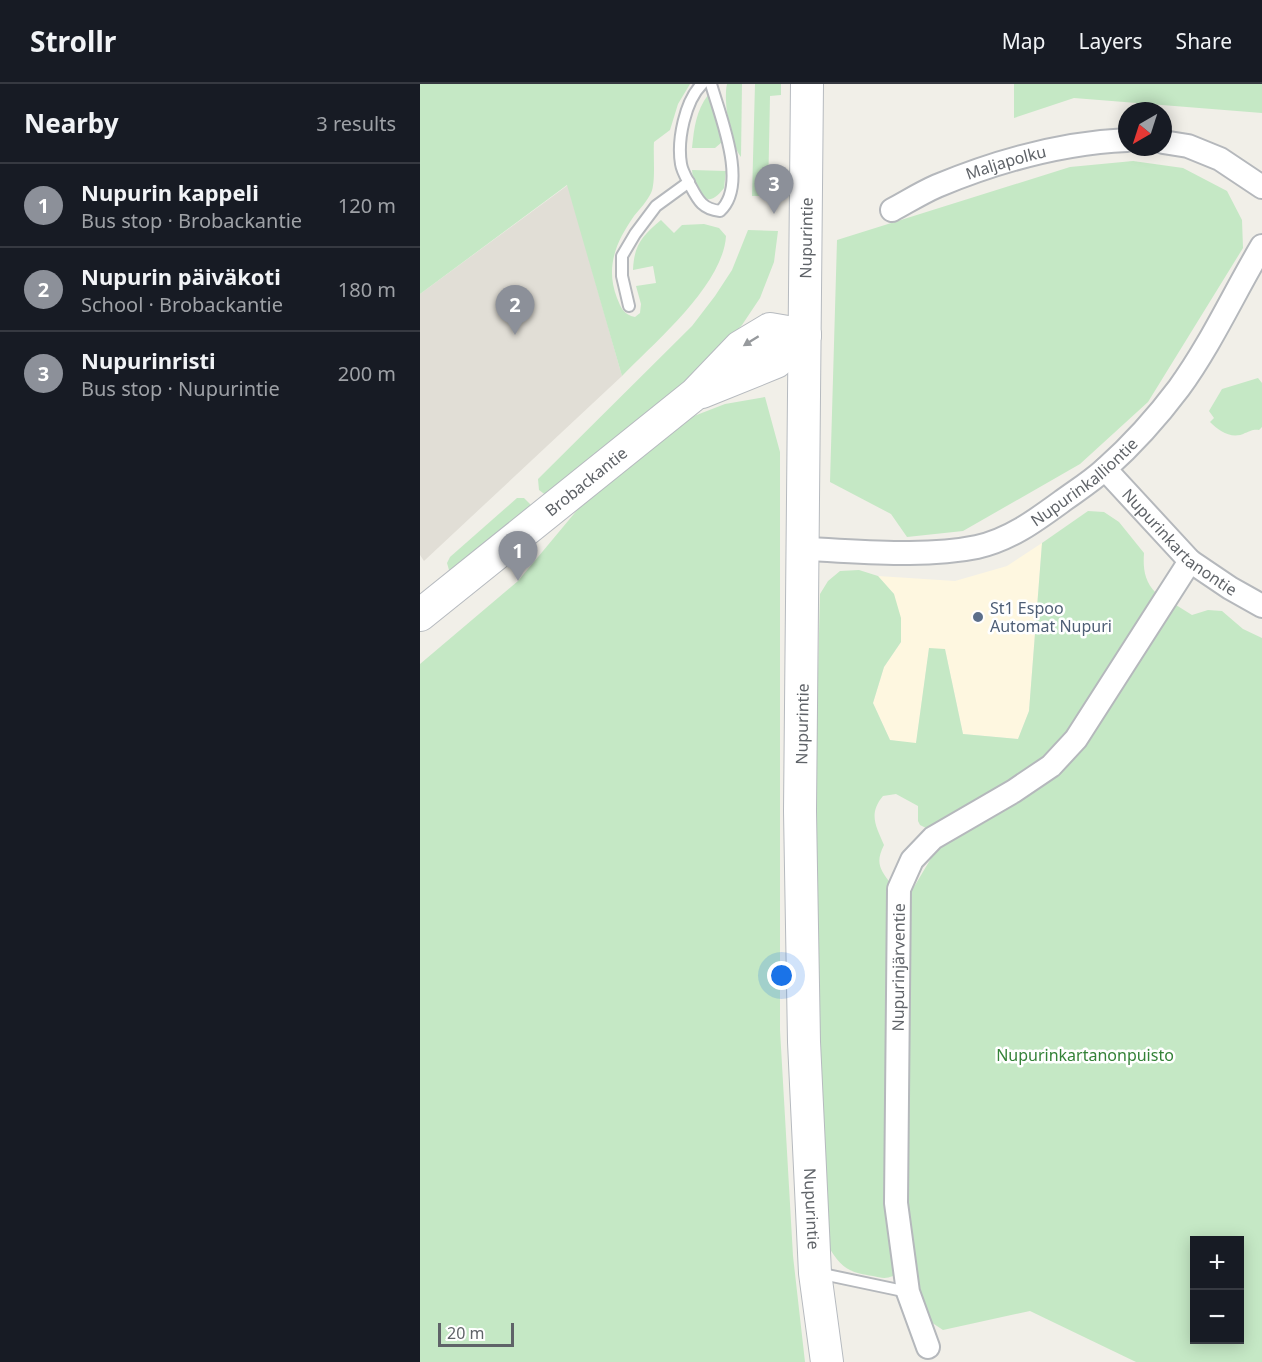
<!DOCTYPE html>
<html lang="en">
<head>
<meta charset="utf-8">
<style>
  :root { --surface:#171b24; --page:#20242c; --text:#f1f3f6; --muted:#9ea1a6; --line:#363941; --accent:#8c9099 }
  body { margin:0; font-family:"Noto Sans",sans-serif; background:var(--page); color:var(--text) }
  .controls { position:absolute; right:18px; bottom:18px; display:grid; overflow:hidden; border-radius:0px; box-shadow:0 3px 15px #0003 }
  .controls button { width:54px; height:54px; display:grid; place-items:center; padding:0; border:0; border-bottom:2px solid var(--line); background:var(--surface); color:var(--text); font:30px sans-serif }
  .compass { position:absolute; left:698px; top:18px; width:54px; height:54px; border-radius:50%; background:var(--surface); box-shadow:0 3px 15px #0003; rotate:219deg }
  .scale { position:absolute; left:18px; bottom:15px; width:76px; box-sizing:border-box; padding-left:6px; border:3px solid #5f6368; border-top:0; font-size:16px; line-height:21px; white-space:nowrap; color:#5f6368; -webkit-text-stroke:4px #fff; paint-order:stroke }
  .you { position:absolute; left:362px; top:892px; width:21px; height:21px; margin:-15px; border:4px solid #fff; border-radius:50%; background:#1a73e8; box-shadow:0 0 0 9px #1a73e833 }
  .badge { display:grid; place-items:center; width:39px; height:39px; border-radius:50%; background:var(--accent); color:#fff; font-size:20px; font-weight:700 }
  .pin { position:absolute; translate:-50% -50px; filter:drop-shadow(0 2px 3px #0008) }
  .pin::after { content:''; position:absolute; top:32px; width:21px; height:18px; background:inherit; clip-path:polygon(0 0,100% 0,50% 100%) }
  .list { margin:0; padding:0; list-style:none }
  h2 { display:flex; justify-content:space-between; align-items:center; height:78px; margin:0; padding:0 24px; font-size:26px }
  h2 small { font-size:20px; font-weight:400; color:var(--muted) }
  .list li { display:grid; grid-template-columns:39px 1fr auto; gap:18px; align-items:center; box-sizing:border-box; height:84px; padding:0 24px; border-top:2px solid var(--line) }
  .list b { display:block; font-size:22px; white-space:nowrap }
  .list p { margin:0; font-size:20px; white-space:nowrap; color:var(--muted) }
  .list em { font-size:20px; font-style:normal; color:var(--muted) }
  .map { position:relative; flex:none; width:842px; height:1278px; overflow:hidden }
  header { display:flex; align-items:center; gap:36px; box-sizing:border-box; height:84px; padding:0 30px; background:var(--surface); border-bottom:2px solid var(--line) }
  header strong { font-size:28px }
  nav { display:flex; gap:33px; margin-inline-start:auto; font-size:21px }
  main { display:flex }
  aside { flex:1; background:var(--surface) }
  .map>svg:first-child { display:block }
  .commercial { fill:#fef7e0 }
  .education { fill:#e1ded6 }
  .green { fill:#c5e8c5; fill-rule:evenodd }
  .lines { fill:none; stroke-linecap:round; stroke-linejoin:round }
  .lane-casing { stroke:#b5b8bc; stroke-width:14 }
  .street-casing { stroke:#b5b8bc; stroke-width:26 }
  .secondary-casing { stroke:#b6babf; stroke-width:34 }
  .lane { stroke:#fff; stroke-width:10 }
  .street { stroke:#fff; stroke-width:22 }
  .secondary { stroke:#fff; stroke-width:32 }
  .oneway { fill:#979a9d }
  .service-dot { fill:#5c6f8a; stroke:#fff; stroke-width:2 }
  .labels { text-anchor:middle; stroke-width:5; stroke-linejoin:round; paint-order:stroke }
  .street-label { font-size:16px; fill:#5f6368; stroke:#fff }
  .service-label { font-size:16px; fill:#4e5e75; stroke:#fff; text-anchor:start }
  .park-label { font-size:16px; fill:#348238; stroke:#fff }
</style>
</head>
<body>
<header>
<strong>Strollr</strong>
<nav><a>Map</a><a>Layers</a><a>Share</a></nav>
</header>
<main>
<aside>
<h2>Nearby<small>3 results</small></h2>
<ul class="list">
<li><span class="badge">1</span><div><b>Nupurin kappeli</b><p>Bus stop · Brobackantie</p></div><em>120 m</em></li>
<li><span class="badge">2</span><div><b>Nupurin päiväkoti</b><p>School · Brobackantie</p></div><em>180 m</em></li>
<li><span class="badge">3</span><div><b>Nupurinristi</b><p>Bus stop · Nupurintie</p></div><em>200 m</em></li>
</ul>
</aside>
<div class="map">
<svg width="842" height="1278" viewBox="0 0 842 1278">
  <rect width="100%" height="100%" fill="#f1efe8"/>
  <!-- commercial -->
  <path class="commercial" d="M622,459L609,627L598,655L543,650L525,565H509L496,660L470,656L453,619L464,583L481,558L474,510L458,492L535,497L587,482Z"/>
  <!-- education -->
  <path class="education" d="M148,101L202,292L4,477L0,471V210Z"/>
  <!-- green -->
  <g class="green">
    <path d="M0,0H270L258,20L250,46L234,58C233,70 236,99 231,109C227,117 220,125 214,132C196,158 185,183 197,214C201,224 204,231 215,233L220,229L221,220L216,202L236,199L233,182L213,186C214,161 222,152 241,136L254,149L262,141L284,140L299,144L306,152C303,201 235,258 202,292L147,101L0,210Z"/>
    <path d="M307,0H322L321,73C310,60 303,16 307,0Z"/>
    <path d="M335,0H361V11L350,12L348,112H332Z"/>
    <path d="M594,0H842V29L654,14L594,34Z"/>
    <path d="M288,11L292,13L302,58L295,64H272C274,44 276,27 288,11Z"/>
    <path d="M713,77L763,84L807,107L822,136L823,164L728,318L660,380L543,447L487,453L471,430L410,398L417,156L650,83Z"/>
    <path d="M272,86L306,87L304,104C285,129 274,108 272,86Z"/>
    <path d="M328,146L358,147L354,178L340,214L322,241L274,291L127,412L119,406L118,395L272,242L295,212L312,186Z"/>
    <path d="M838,294L842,299V343L839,346C833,345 831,347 825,349C812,356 799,347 790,338L794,334L789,327L802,305Z"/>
    <path d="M345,313L360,368V946L373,1172L385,1278H0V580L98,497L173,407L274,332L305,320Z"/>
    <path d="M97,414H104L110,420L112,426L34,488L29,486L27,479L30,473Z"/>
    <path d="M668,427L684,428L699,438L724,469C723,484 724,497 736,509L647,649L628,672L591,698L508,745L500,741L498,737V722L476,710L463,712C448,730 456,742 464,761C455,779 460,785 471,800L475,1183L473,1192C466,1195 461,1194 453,1192C427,1188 421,1184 407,1160L398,1023L394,749L400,510L408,497L420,487L439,486L458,492L474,510L481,534V558L464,583L453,619L470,656L496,659L509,564L525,565L543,650L598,655L609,627L622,459Z"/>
    <path d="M756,521L772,531L788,526L802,527L823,545L842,554V1278H716L610,1227L523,1246L508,1236L495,1199L487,1130L488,813L513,771L528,755L625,701L654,675ZM774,1156H820V1256H774Z"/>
  </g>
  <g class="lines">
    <defs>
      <g id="lane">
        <path d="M282,0C265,17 257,56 261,80C262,87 267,95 270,101C278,116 282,125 300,127C329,101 300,32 291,0"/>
        <path d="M209,222L202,192V172L215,150L236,122L269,98"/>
        <path d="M398,1189L488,1208"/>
      </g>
      <g id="street">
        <path d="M743,58L768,62L800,75L842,103"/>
        <path id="s1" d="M472,126C487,118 501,109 517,102C577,77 642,59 707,56"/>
        <path id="s2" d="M685,385L770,477L810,504L842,522"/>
        <path id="s3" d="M384,465C439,467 504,474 557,463C589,456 615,437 641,418C656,407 672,397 685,385C712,361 738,332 759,304C791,260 814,209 842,162"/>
        <path id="s4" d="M508,1263L488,1208L476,1119L479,805L492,776L513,754L594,707L631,682L656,655L770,477"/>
      </g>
      <g id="secondary">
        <path id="s5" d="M387,0L380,727L384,958L395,1189L407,1278"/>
        <path d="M282,308L356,278L385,251"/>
        <path id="s6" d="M0,531L275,310L320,263L350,245L385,251"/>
      </g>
    </defs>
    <!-- lane casing -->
    <use href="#lane" class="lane-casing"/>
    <!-- street casing -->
    <use href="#street" class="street-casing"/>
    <!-- secondary casing -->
    <use href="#secondary" class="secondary-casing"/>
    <!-- lane -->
    <use href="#lane" class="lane"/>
    <!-- street -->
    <use href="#street" class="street"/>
    <!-- secondary -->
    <use href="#secondary" class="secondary"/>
  </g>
  <!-- one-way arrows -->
  <defs><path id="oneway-solid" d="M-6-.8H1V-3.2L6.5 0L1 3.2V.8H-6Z" transform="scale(1.5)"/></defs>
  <use class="oneway" href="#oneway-solid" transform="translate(331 257) rotate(148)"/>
  <!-- markers -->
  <circle class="service-dot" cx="558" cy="533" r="6"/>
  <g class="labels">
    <!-- street labels -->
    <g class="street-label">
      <text dy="6" stroke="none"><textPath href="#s1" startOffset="124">Maljapolku</textPath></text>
      <text transform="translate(386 154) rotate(-89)" y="6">Nupurintie</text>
      <text dy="6" stroke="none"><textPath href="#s3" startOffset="300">Nupurinkalliontie</textPath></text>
      <text dy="6" stroke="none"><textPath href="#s6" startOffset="213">Brobackantie</textPath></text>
      <text dy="6" stroke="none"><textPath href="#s2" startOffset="105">Nupurinkartanontie</textPath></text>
      <text transform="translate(382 640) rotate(-89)" y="6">Nupurintie</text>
      <text dy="6" stroke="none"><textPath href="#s4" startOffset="384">Nupurinjärventie</textPath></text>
      <text dy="6" stroke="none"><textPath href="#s5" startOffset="1125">Nupurintie</textPath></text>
    </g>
    <!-- service labels -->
    <g class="service-label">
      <text x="570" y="530">St1 Espoo<tspan x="570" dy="18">Automat Nupuri</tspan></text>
    </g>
    <!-- park labels -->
    <g class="park-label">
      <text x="665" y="977">Nupurinkartanonpuisto</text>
    </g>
  </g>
</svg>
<div class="controls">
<button>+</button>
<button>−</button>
</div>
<svg class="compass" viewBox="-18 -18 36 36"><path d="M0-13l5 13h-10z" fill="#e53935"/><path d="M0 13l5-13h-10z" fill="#9ea1a6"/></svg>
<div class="scale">20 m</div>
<div class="you"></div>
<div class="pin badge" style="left:98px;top:497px">1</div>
<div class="pin badge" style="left:95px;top:251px">2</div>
<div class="pin badge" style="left:354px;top:130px">3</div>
</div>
</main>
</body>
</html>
